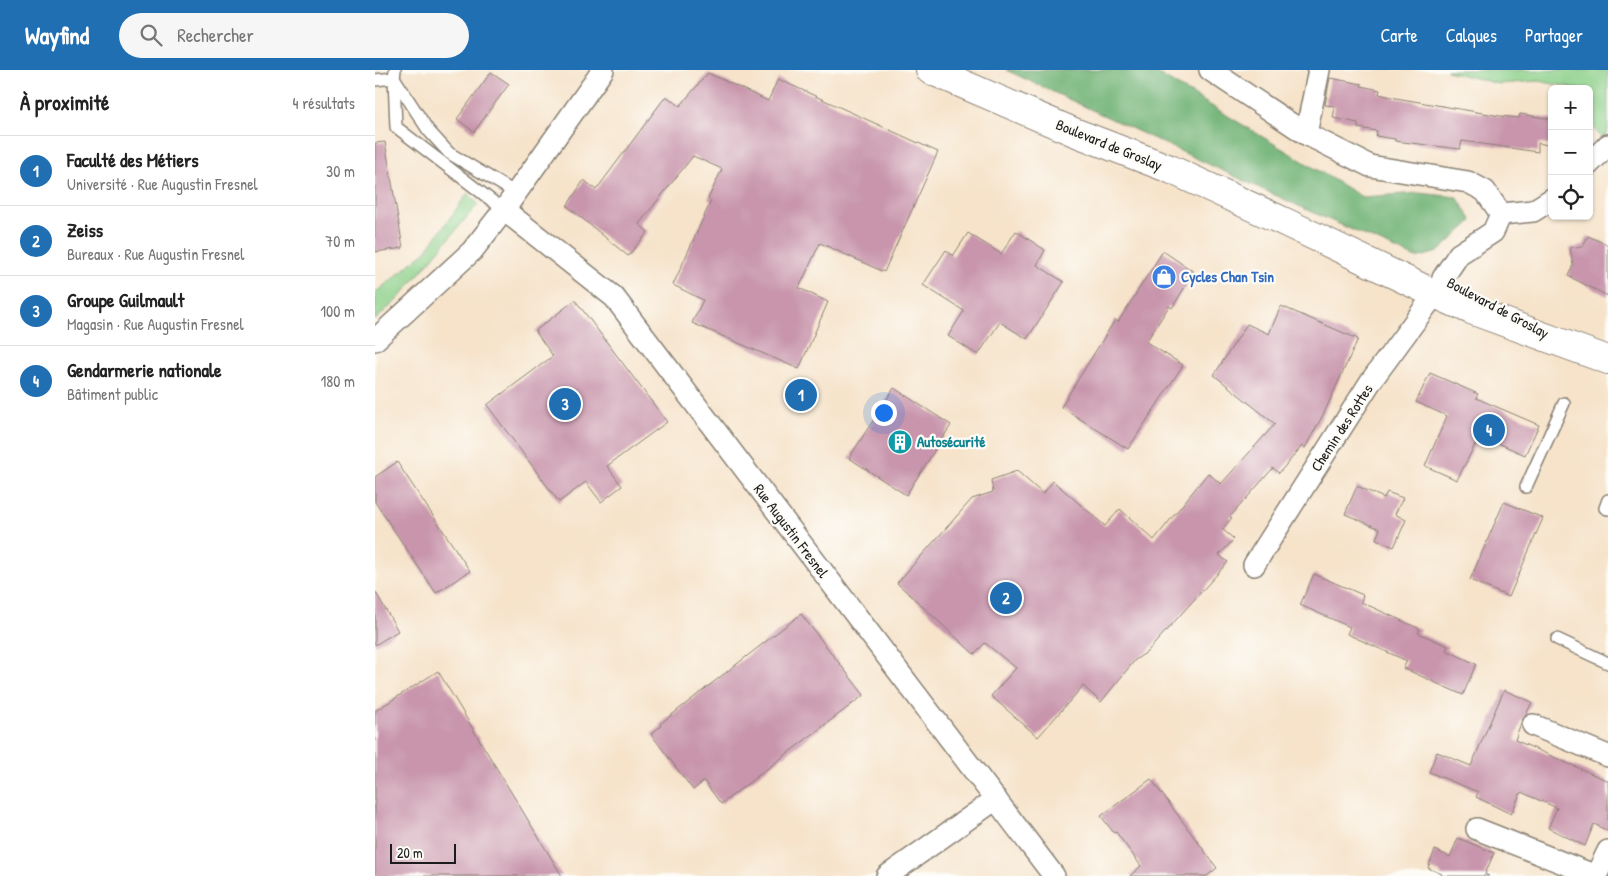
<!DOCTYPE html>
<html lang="fr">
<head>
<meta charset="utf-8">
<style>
  :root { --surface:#fff; --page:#f6f6f6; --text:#222; --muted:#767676; --line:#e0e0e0; --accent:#1f6fb2 }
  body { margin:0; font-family:"Patrick Hand",sans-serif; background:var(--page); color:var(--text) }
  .controls { position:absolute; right:15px; top:15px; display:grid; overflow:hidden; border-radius:8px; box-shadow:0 1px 4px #0004 }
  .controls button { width:45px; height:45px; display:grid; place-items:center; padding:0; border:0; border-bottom:1px solid var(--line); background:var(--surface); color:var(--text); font:25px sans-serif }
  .scale { position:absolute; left:15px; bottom:12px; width:66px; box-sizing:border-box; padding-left:5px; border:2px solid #1c1c1c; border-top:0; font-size:14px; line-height:18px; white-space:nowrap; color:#1c1c1c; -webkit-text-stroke:4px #fdfcf7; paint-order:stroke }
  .you { position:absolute; left:508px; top:342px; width:18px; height:18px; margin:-12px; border:4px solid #fff; border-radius:50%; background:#1a73e8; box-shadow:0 0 0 8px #1a73e833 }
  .badge { display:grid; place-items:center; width:32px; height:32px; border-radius:50%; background:var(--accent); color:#fff; font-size:16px; font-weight:700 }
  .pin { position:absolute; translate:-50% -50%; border:2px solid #fff; box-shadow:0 1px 5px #0006 }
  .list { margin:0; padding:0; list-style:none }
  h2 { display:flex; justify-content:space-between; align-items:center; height:65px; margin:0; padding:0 20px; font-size:21px }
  h2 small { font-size:16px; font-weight:400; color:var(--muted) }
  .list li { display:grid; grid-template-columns:32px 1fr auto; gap:15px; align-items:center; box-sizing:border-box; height:70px; padding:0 20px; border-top:1px solid var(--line) }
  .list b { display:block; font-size:19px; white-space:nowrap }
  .list p { margin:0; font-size:16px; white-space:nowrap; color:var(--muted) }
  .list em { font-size:16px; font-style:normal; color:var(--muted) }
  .icon { flex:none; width:28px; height:28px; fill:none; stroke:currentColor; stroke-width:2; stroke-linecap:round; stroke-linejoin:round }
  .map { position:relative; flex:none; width:1233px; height:806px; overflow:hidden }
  header { display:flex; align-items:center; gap:30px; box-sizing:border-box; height:70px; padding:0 25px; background:var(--accent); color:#fff }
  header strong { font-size:24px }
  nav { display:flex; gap:28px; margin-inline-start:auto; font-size:18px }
  .search { width:350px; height:45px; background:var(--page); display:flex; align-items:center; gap:12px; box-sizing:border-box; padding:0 18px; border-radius:28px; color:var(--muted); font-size:19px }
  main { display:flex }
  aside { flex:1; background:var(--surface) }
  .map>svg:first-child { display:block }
  .green { fill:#8bcf88; stroke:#547652 }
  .forest { fill:#70b274; stroke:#466748 }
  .building { fill:#c895ac }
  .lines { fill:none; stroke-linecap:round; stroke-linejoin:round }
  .service-casing { stroke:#898073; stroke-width:14 }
  .minor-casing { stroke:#898073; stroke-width:24 }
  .secondary-casing { stroke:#898073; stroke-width:30 }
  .service { stroke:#fff; stroke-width:11 }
  .minor { stroke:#fff; stroke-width:21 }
  .secondary { stroke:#fff; stroke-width:28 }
  .labels { text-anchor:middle; stroke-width:4.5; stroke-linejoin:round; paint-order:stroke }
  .street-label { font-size:15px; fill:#1c1c1c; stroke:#fdfcf7 }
  .shop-label { font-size:15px; font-weight:bold; fill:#366cbe; stroke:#fdfcf7; text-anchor:start }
  .culture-label { font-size:15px; font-weight:bold; fill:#0d838f; stroke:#fdfcf7; text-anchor:start }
</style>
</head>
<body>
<header>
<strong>Wayfind</strong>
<div class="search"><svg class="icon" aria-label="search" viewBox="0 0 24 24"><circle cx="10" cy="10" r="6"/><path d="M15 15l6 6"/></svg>Rechercher</div>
<nav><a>Carte</a><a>Calques</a><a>Partager</a></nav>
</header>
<main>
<aside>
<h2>À proximité<small>4 résultats</small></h2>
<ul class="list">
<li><span class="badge">1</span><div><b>Faculté des Métiers</b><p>Université · Rue Augustin Fresnel</p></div><em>30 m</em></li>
<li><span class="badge">2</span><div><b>Zeiss</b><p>Bureaux · Rue Augustin Fresnel</p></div><em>70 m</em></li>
<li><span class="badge">3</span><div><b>Groupe Guilmault</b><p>Magasin · Rue Augustin Fresnel</p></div><em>100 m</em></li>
<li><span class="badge">4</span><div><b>Gendarmerie nationale</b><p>Bâtiment public</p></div><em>180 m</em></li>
</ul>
</aside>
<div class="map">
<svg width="1233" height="806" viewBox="0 0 1233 806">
  <rect width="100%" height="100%" fill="#fdfcf7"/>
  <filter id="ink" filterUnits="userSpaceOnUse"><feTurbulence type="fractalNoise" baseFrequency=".02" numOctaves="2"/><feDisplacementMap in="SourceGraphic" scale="10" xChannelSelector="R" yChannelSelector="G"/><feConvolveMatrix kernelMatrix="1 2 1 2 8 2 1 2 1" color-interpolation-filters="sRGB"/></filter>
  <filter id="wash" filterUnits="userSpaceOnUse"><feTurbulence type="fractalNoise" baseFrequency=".0096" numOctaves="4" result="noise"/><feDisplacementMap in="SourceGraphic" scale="20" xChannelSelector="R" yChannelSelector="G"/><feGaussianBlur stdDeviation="1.12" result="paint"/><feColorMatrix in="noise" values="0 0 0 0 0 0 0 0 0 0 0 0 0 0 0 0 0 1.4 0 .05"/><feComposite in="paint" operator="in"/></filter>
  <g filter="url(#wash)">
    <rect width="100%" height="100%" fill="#f6e3ca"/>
    <!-- green -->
    <g class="green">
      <path d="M1072,0H1233V61L1227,70L1214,49V19H1196L1195,17L1163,11L1124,14L1072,1Z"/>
      <path d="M93,123L103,134L22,230L0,250V223L51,181Z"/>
    </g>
    <!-- forest -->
    <path class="forest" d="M631,0H777L987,127L1044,123L1082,127L1097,151L1063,182L1041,188L930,139Z"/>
    <g id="blocks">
      <!-- building -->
      <g class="building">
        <path d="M116,2L134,14L99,62L82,49Z"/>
        <path d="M333,3L393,31L403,9L563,82L509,202L445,173L424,218L453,232L424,299L317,253L328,230L298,215L336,131L333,129L347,99L318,86L264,154L273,162L253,186L192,136L209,110L221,120L291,26L305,36Z"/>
        <path d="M955,8L987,14L986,16L1005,20L1004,24L1021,28L1125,46L1144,48L1145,44L1177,49V76L1163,73V82L1087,71L1085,79L1020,71V69L1001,66L1002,61L983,58V53L958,48L960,36L950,35Z"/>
        <path d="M10,72L28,178L0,182V73Z"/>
        <path d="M641,161L670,180L662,195L689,212L652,269L625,252L603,285L573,266L589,241L548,215L571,180L578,186L593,163L626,184Z"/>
        <path d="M1213,166L1233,175V226L1193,206L1198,195L1195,178L1208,176Z"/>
        <path d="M788,181L819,202L797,238L794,236L771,272L808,295L753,379L686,337L740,250L743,252Z"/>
        <path d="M200,230L292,352L232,396L247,416L226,432L211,412L184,432L112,335L178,286L160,261Z"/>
        <path d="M906,236L983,269L949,343L930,378L927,376L904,403L898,398L855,447L857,448L847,459L859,469L844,485L853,492L772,582L760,590L726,632L708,616L663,667L616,626L641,598L610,573L599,584L522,513L597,429L618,422L616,410L642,401L668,424L678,411L730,456L745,439L779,470L833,403L846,414L900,354L839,305L872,254L894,264Z"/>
        <path d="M1055,303L1103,324L1101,328L1164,355L1150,385L1105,365L1082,410L1050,396L1072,346L1041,332Z"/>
        <path d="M519,318L576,355L531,425L474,388Z"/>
        <path d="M22,392L95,501L61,523L0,432V407Z"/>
        <path d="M982,416L1009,428L1012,422L1028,428L1020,444L1031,450L1019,477L1001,469L1005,459L970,444Z"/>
        <path d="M1129,432L1168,448L1134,527L1095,510Z"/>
        <path d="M939,504L988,525L986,532L1045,559L1043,563L1073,576L1071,580L1101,594L1088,625L1028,598L1032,591L972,564L975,557L925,535Z"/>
        <path d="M0,521L23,561L0,575Z"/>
        <path d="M426,544L489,625L346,734L329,711L318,720L276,664L286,656L285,654Z"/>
        <path d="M63,601L119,694L187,806H0V641Z"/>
        <path d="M1129,620L1157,632L1151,645L1147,650L1140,670L1233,711V761L1219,754L1210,776L1173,758L1182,738L1146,722L1136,744L1101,727L1103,722L1054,702L1062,682L1096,696Z"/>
        <path d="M776,709L842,798L832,806H755L766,796L741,762L739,763L726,746Z"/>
        <path d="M1083,768L1119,783L1110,804L1114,806H1066L1067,804L1053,798L1060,780L1075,787Z"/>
      </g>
    </g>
  </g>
  <g filter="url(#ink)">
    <use href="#blocks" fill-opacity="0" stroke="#898073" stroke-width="1"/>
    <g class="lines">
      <defs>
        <g id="service">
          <path d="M20,0L19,8L21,57L129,140"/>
          <path d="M20,9L53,60L74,83L141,123"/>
          <path d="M0,10L19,8"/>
          <path d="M1151,417L1189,333"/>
          <path d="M1233,430L1230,438L1233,439"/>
          <path d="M1182,569L1233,593"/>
        </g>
        <g id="minor">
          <path d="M835,0L931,64L995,96L1093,112L1110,121L1126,144L1118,162L1084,184L1068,208"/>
          <path d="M931,64L944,0"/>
          <path d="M1214,94L1233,75"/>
          <path d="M129,140L239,227L679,806"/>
          <path d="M1126,144L1158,141L1177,129"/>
          <path d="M0,270L97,181L129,140L228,0"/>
          <path d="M879,495L996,311L1060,224"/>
          <path d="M1158,655L1233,686"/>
          <path d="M1102,759L1221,806"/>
          <path d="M512,806L621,729"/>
          <path d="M1221,806L1233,781"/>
        </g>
        <path id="secondary" d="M555,0L699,62L795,99L912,153L1060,224L1096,240L1233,290"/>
      </defs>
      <!-- service casing -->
      <use href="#service" class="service-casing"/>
      <!-- minor casing -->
      <use href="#minor" class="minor-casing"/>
      <!-- secondary casing -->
      <use href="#secondary" class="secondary-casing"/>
      <!-- service -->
      <use href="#service" class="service"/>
      <!-- minor -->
      <use href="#minor" class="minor"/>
      <!-- secondary -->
      <use href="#secondary" class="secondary"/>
    </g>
  </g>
  <!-- icons -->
  <defs>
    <symbol id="shop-disc" viewBox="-11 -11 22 22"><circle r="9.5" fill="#3f7fe0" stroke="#fdfcf7"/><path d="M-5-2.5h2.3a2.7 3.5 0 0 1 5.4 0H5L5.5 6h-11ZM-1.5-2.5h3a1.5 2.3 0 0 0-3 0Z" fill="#fff"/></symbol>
    <symbol id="building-disc" viewBox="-11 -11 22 22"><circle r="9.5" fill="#0f9aa8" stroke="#fdfcf7"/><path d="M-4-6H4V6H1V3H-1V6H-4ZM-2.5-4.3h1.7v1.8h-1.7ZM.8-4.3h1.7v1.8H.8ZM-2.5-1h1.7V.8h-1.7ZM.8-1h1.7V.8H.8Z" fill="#fff"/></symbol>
  </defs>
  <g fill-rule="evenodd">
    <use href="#shop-disc" x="775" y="193" width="28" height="28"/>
    <use href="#building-disc" x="511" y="358" width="28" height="28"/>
  </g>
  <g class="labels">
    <!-- street labels -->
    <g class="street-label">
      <text transform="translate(734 75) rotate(22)" y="5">Boulevard de Groslay</text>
      <text transform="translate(1123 238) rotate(28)" y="5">Boulevard de Groslay</text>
      <text transform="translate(967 358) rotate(-57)" y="5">Chemin des Rottes</text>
      <text transform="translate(416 461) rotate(53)" y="5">Rue Augustin Fresnel</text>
    </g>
    <!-- shop labels -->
    <g class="shop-label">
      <text x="806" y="212">Cycles Chan Tsin</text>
    </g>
    <!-- culture labels -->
    <g class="culture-label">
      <text x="542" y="377">Autosécurité</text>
    </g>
  </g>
</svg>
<div class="controls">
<button>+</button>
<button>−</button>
<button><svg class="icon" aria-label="locate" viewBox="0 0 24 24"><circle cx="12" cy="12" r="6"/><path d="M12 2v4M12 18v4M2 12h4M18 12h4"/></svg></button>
</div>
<div class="scale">20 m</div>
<div class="you"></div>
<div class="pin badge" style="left:426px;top:325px">1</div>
<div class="pin badge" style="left:631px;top:528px">2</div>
<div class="pin badge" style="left:190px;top:334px">3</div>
<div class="pin badge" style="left:1114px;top:360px">4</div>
</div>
</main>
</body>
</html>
